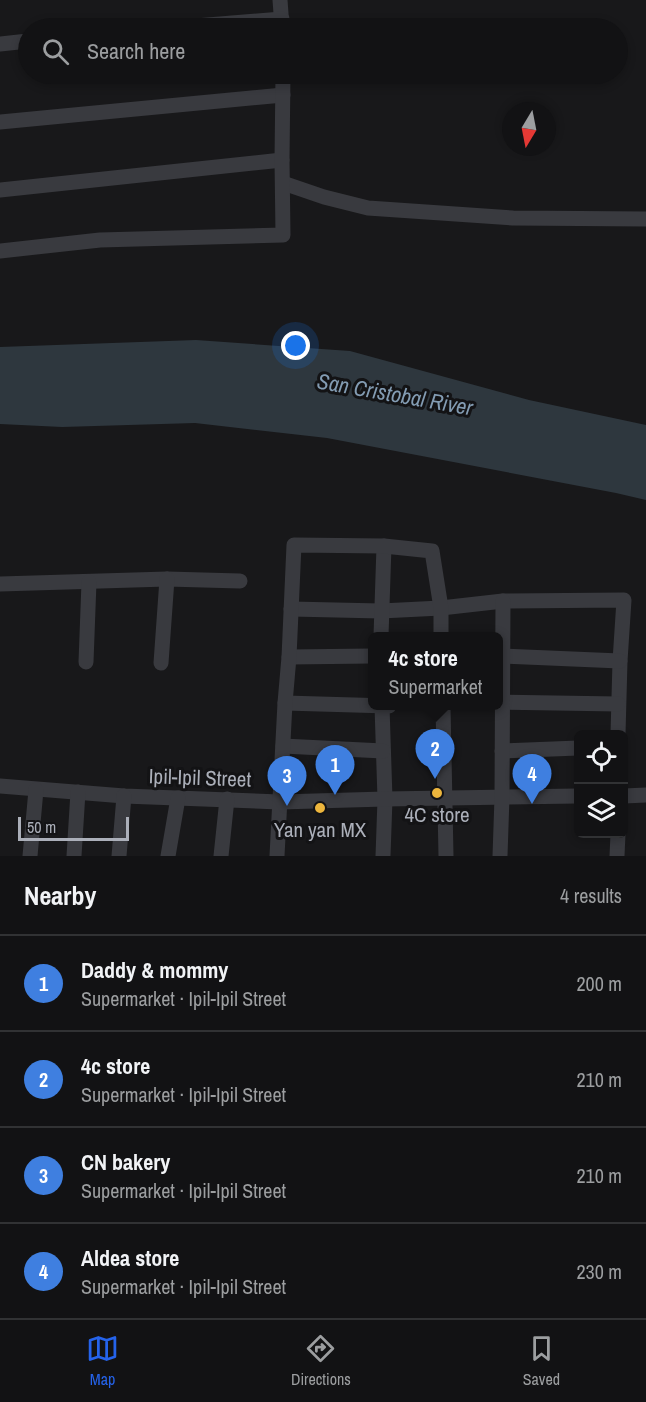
<!DOCTYPE html>
<html lang="en">
<head>
<meta charset="utf-8">
<style>
  :root { --surface:#121214; --page:#1b1b1d; --text:#f1f3f6; --muted:#9c9ea0; --line:#313234; --accent:#2563eb }
  body { margin:0; font-family:"Archivo Narrow",sans-serif; background:var(--page); color:var(--text) }
  .controls { position:absolute; right:18px; bottom:18px; display:grid; overflow:hidden; border-radius:9px; box-shadow:0 3px 9px #0003 }
  .controls button { width:54px; height:54px; display:grid; place-items:center; padding:0; border:0; border-bottom:2px solid var(--line); background:var(--surface); color:var(--text); font:30px sans-serif }
  .compass { position:absolute; left:502px; top:102px; width:54px; height:54px; border-radius:50%; background:var(--surface); box-shadow:0 3px 9px #0003; rotate:190deg }
  .scale { position:absolute; left:18px; bottom:15px; width:111px; box-sizing:border-box; padding-left:6px; border:3px solid #abafb9; border-top:0; font-size:16px; line-height:21px; white-space:nowrap; color:#abafb9; -webkit-text-stroke:4px #131315; paint-order:stroke }
  .you { position:absolute; left:296px; top:346px; width:21px; height:21px; margin:-15px; border:4px solid #fff; border-radius:50%; background:#1a73e8; box-shadow:0 0 0 9px #1a73e833 }
  .badge { display:grid; place-items:center; width:39px; height:39px; border-radius:50%; background:var(--accent); color:#fff; font-size:20px; font-weight:700 }
  .pin { position:absolute; translate:-50% -50px; filter:drop-shadow(0 2px 3px #0008) }
  .pin::after { content:''; position:absolute; top:32px; width:21px; height:18px; background:inherit; clip-path:polygon(0 0,100% 0,50% 100%) }
  .popup { position:absolute; left:368px; top:632px; width:135px; height:78px; box-sizing:border-box; display:grid; place-content:center; border-radius:9px; background:var(--surface); filter:drop-shadow(0 2px 4px #0005); font-size:20px; white-space:nowrap; color:var(--muted) }
  .popup b { font-size:22px; color:var(--text) }
  .popup::after { content:''; position:absolute; left:50%; top:100%; margin-left:-12px; border:12px solid transparent; border-top-color:var(--surface) }
  .list { margin:0; padding:0; list-style:none }
  h2 { display:flex; justify-content:space-between; align-items:center; height:78px; margin:0; padding:0 24px; font-size:26px }
  h2 small { font-size:20px; font-weight:400; color:var(--muted) }
  .list li { display:grid; grid-template-columns:39px 1fr auto; gap:18px; align-items:center; box-sizing:border-box; height:96px; padding:0 24px; border-top:2px solid var(--line) }
  .list b { display:block; font-size:22px; white-space:nowrap }
  .list p { margin:0; font-size:20px; white-space:nowrap; color:var(--muted) }
  .list em { font-size:20px; font-style:normal; color:var(--muted) }
  .icon { flex:none; width:33px; height:33px; fill:none; stroke:currentColor; stroke-width:2; stroke-linecap:round; stroke-linejoin:round }
  .map { position:relative; flex:none; width:646px; height:856px; overflow:hidden }
  .search { position:absolute; background:var(--surface); box-shadow:0 3px 9px #0003; left:18px; right:18px; top:18px; height:66px; display:flex; align-items:center; gap:15px; box-sizing:border-box; padding:0 21px; border-radius:33px; color:var(--muted); font-size:22px }
  .sheet { height:462px; background:var(--surface) }
  nav { display:flex; justify-content:space-around; align-items:center; box-sizing:border-box; height:84px; border-top:2px solid var(--line); background:var(--surface); font-size:16px; color:var(--muted) }
  nav a { display:grid; justify-items:center; gap:3px }
  nav .on { color:var(--accent) }
  .map>svg:first-child { display:block }
  .water { fill:#2e373e }
  .lines { fill:none; stroke-linecap:round; stroke-linejoin:round }
  .street { stroke:#393a3f; stroke-width:15 }
  .poi-dot { fill:#edb63d; stroke:#131315; stroke-width:2 }
  .labels { text-anchor:middle; stroke-width:6; stroke-linejoin:round; paint-order:stroke }
  .street-label { font-size:21px; fill:#abafb9; stroke:#131315 }
  .poi-label { font-size:21px; fill:#abafb9; stroke:#131315 }
  .water-label { font-size:22px; font-style:italic; fill:#839cb3; stroke:#131315 }
</style>
</head>
<body>
<div class="map">
<svg width="646" height="856" viewBox="0 0 646 856">
  <rect width="100%" height="100%" fill="#18181a"/>
  <!-- water -->
  <path class="water" d="M196,340L350,351L529,400L646,425V500L616,493L327,438L195,423L62,427L0,424V347Z"/>
  <g class="lines">
    <!-- street -->
    <g class="street">
      <path d="M280,0L282,27"/>
      <path d="M171,28L282,19"/>
      <path d="M0,44L28,41"/>
      <path d="M0,122L283,95"/>
      <path d="M283,183L324,197L368,208L513,218L646,219"/>
      <path d="M0,190L282,160"/>
      <path d="M0,251L100,240L283,235L282,160L283,74"/>
      <path d="M0,584L167,579L240,581"/>
      <path d="M291,609L381,611L441,608L503,601L624,600L620,661L618,734"/>
      <path d="M381,636L384,546"/>
      <path d="M502,656L620,661"/>
      <path d="M289,657L372,656"/>
      <path d="M86,662L89,582"/>
      <path d="M161,663L167,579"/>
      <path d="M498,702L618,704"/>
      <path d="M285,703L389,706"/>
      <path d="M382,706L385,799L383,856"/>
      <path d="M443,706L446,856"/>
      <path d="M283,746L383,751"/>
      <path d="M502,751L578,748"/>
      <path d="M0,786L124,796L280,802L385,799L578,796"/>
      <path d="M624,796L646,795"/>
      <path d="M30,856L36,790"/>
      <path d="M74,856L78,792"/>
      <path d="M119,856L124,796"/>
      <path d="M168,856L178,798"/>
      <path d="M221,856L227,799"/>
      <path d="M277,856L285,703L289,657L294,545L384,546L432,551L441,608V636"/>
      <path d="M500,856L502,797L503,601"/>
      <path d="M617,856L618,834"/>
    </g>
  </g>
  <!-- markers -->
  <g class="poi-dot">
    <circle cx="437" cy="793" r="6"/>
    <circle cx="320" cy="808" r="6"/>
  </g>
  <g class="labels">
    <!-- street labels -->
    <g class="street-label">
      <text transform="translate(200 778) rotate(2)" y="7">Ipil-Ipil Street</text>
    </g>
    <!-- poi labels -->
    <g class="poi-label">
      <text x="437" y="822">4C store</text>
      <text x="320" y="837">Yan yan MX</text>
    </g>
    <!-- water labels -->
    <g class="water-label">
      <text transform="translate(395 394) rotate(10)" y="8">San Cristobal River</text>
    </g>
  </g>
</svg>
<div class="controls">
<button><svg class="icon" aria-label="locate" viewBox="0 0 24 24"><circle cx="12" cy="12" r="6"/><path d="M12 2v4M12 18v4M2 12h4M18 12h4"/></svg></button>
<button><svg class="icon" aria-label="layers" viewBox="0 0 24 24"><path d="M12 4l9 5-9 5-9-5zM3 14l9 5 9-5"/></svg></button>
</div>
<svg class="compass" viewBox="-18 -18 36 36"><path d="M0-13l5 13h-10z" fill="#e53935"/><path d="M0 13l5-13h-10z" fill="#9c9ea0"/></svg>
<div class="scale">50 m</div>
<div class="you"></div>
<div class="pin badge" style="left:335px;top:795px;background:#3f7fe0">1</div>
<div class="pin badge" style="left:435px;top:779px;background:#3f7fe0">2</div>
<div class="popup"><b>4c store</b>Supermarket</div>
<div class="pin badge" style="left:287px;top:806px;background:#3f7fe0">3</div>
<div class="pin badge" style="left:532px;top:804px;background:#3f7fe0">4</div>
<div class="search"><svg class="icon" aria-label="search" viewBox="0 0 24 24"><circle cx="10" cy="10" r="6"/><path d="M15 15l6 6"/></svg>Search here</div>
</div>
<section class="sheet">
<h2>Nearby<small>4 results</small></h2>
<ul class="list">
<li><span class="badge" style="background:#3f7fe0">1</span><div><b>Daddy &amp; mommy</b><p>Supermarket · Ipil-Ipil Street</p></div><em>200 m</em></li>
<li><span class="badge" style="background:#3f7fe0">2</span><div><b>4c store</b><p>Supermarket · Ipil-Ipil Street</p></div><em>210 m</em></li>
<li><span class="badge" style="background:#3f7fe0">3</span><div><b>CN bakery</b><p>Supermarket · Ipil-Ipil Street</p></div><em>210 m</em></li>
<li><span class="badge" style="background:#3f7fe0">4</span><div><b>Aldea store</b><p>Supermarket · Ipil-Ipil Street</p></div><em>230 m</em></li>
</ul>
</section>
<nav>
<a class="on"><svg class="icon" aria-label="map" viewBox="0 0 24 24"><path d="M3 6l6-2 6 2 6-2v14l-6 2-6-2-6 2zM9 4v14M15 6v14"/></svg>Map</a>
<a><svg class="icon" aria-label="directions" viewBox="0 0 24 24"><path d="M12 3l9 9-9 9-9-9zM9 14v-3h6M13 9l2 2-2 2"/></svg>Directions</a>
<a><svg class="icon" aria-label="saved" viewBox="0 0 24 24"><path d="M7 4h10v16l-5-4-5 4z"/></svg>Saved</a>
</nav>
</body>
</html>
